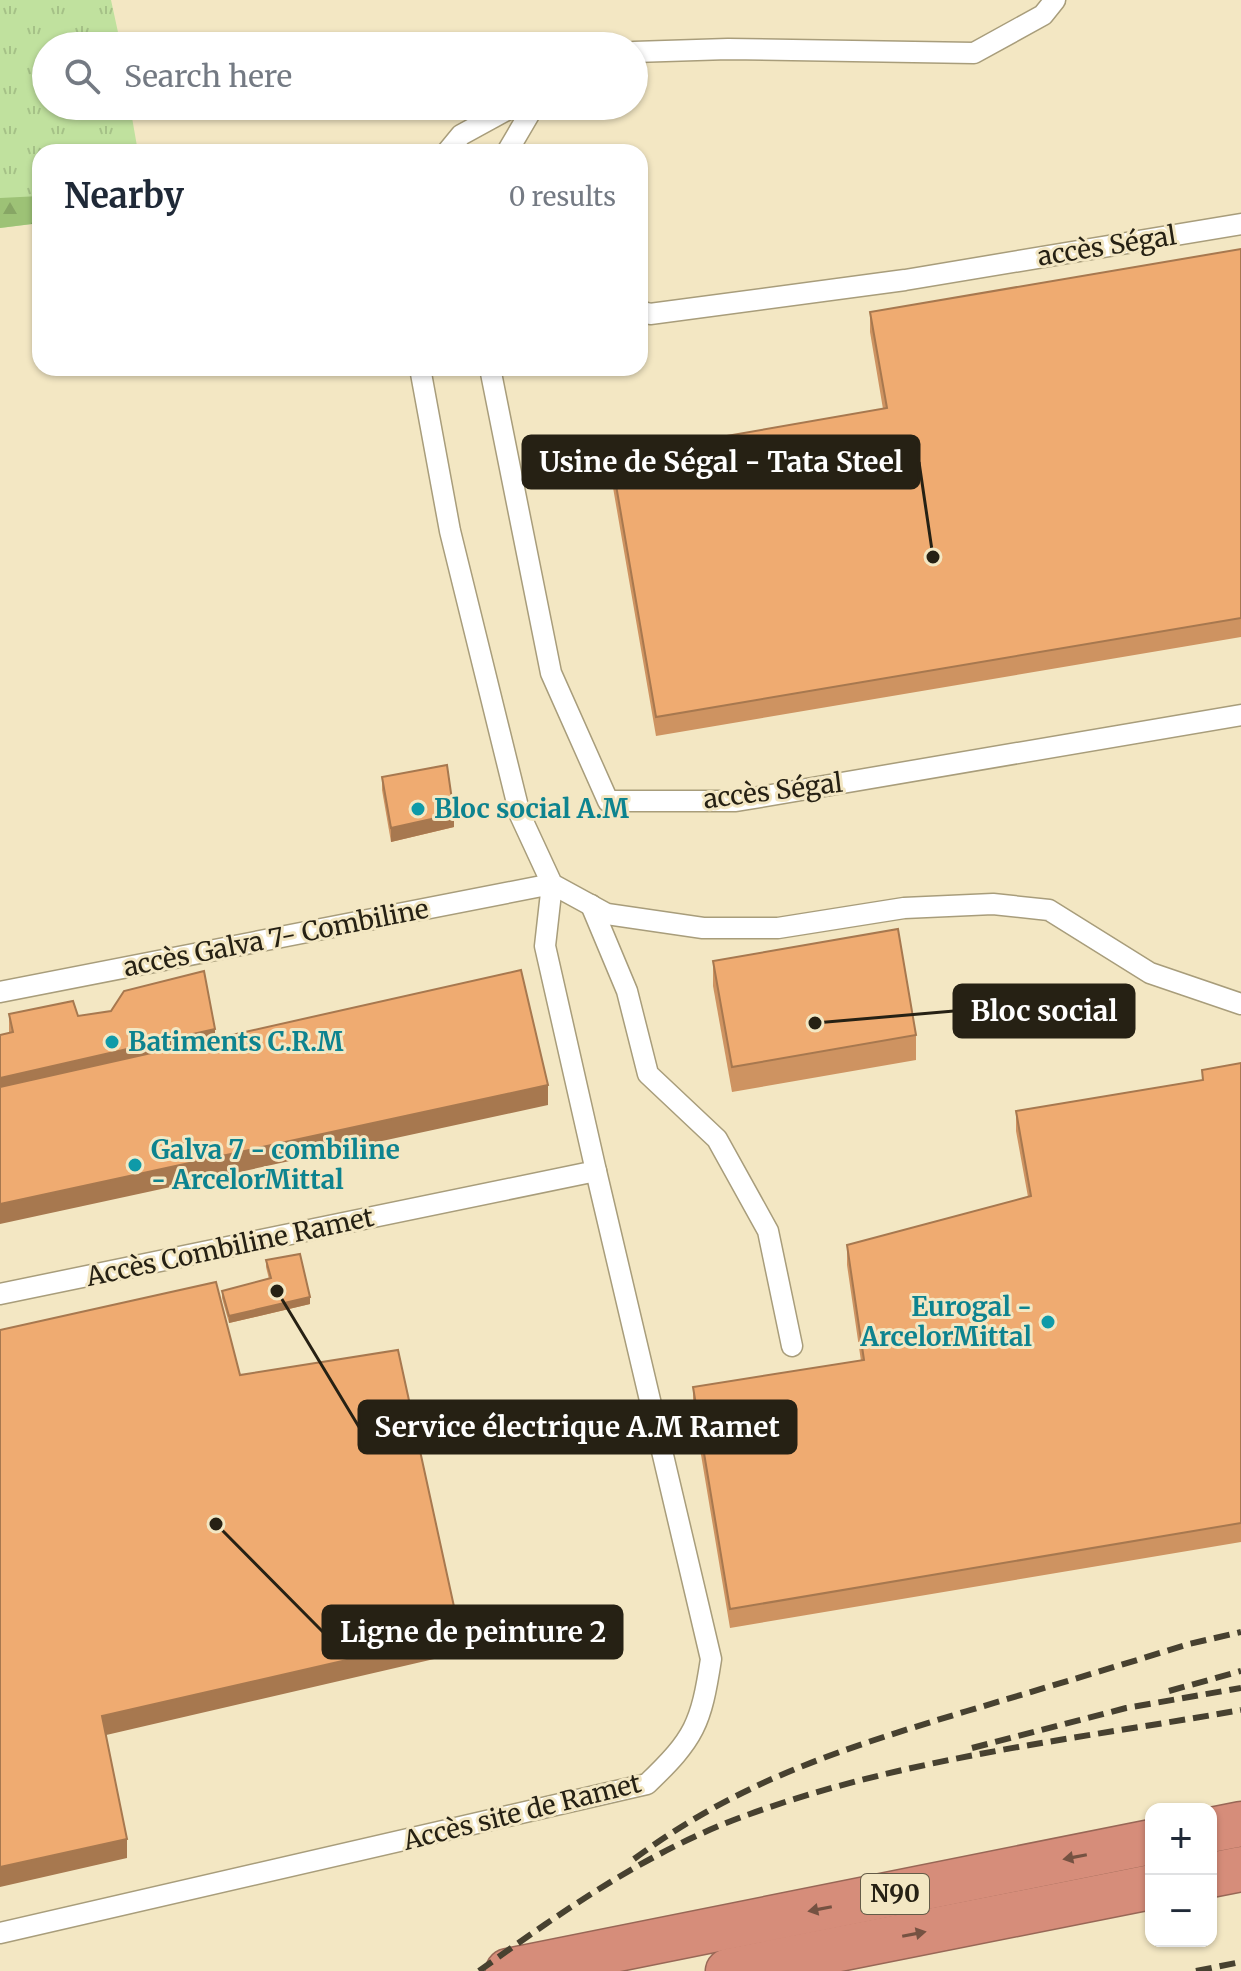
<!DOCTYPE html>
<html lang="en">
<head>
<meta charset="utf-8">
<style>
  :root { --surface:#fff; --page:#f2f2f3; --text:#1f2937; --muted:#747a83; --line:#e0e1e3 }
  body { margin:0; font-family:Merriweather,serif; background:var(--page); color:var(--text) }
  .controls { position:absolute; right:24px; bottom:24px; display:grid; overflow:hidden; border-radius:16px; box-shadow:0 2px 6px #0004 }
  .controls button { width:72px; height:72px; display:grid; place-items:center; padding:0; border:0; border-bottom:2px solid var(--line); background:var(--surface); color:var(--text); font:40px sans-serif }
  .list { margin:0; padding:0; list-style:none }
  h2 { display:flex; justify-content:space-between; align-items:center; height:104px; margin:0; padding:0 32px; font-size:34px }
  h2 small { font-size:26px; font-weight:400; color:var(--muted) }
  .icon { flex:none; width:44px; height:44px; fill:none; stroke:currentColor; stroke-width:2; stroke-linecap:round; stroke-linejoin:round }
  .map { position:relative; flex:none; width:1241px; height:1971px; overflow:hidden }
  .search { position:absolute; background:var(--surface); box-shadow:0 2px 6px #0004; left:32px; top:32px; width:616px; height:88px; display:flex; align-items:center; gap:20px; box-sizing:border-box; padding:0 28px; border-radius:44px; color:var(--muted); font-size:30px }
  .panel { position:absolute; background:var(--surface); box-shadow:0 2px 6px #0004; left:32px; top:144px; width:616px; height:232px; border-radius:24px }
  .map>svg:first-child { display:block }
  .grass { fill:url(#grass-tufts) }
  .forest { fill:url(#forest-firs) }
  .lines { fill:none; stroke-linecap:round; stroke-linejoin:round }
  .lane-casing { stroke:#a89d7b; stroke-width:23 }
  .highway-casing { stroke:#986756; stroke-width:47 }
  .lane { stroke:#fff; stroke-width:20 }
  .highway { stroke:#d68d7a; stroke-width:44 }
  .rail { stroke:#474130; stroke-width:6; stroke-dasharray:16 8; stroke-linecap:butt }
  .wall { fill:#ce9361 }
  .shaded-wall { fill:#a7784f }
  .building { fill:#efab71; stroke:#a7784f; stroke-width:2 }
  .oneway { fill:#755242 }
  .culture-dot { fill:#0f9aa8; stroke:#f3e7c3; stroke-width:3 }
  .labels { text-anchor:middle; stroke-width:6; stroke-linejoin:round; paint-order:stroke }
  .shield { fill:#f3e7c3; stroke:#645c48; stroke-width:2 }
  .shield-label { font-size:24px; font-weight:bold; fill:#262114 }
  .street-label { font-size:26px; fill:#262114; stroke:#f3e7c3 }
  .culture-label { font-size:26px; font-weight:bold; fill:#0d838f; stroke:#f3e7c3; text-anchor:start }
  .leader { fill:none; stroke:#262114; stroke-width:3 }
  .callout-dot { fill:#262114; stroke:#f3e7c3; stroke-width:3 }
  .callout { fill:#262114; stroke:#262114; stroke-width:3 }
  .callout-label { font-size:28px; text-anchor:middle; font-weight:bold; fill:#fff }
</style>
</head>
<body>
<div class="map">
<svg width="1241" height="1971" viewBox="0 0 1241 1971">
  <defs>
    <pattern id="grass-tufts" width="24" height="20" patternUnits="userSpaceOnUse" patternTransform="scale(2)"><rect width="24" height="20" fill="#c0e19e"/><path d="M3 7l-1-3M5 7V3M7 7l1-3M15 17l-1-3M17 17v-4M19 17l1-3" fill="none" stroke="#a5c187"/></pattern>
    <pattern id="forest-firs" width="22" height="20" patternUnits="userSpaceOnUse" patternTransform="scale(2)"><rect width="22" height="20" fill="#9dc276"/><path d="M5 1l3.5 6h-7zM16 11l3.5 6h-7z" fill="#87a665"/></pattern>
  </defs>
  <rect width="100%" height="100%" fill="#f3e7c3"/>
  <!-- grass -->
  <g class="grass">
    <path d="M0,0H111L121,46H46V106H130L138,152H40V223L0,228Z"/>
    <path d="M369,144L401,152H270Z"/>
  </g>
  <!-- forest -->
  <path class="forest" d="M40,196V223L0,228V198Z"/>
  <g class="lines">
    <defs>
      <g id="lane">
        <path d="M634,52L728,49L974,53L1043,15L1055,0"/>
        <path d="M447,152L461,135L514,106"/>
        <path d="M507,152L534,106"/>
        <path d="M640,311L650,314L905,280L1241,224"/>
        <path d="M420,368L450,531L520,815L552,884L607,914L703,928H778L904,908L993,904L1049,910L1150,973L1241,1004"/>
        <path d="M490,368L551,673L608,801H736L1241,715"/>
        <path d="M591,905L627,991L648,1074L717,1139L768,1231L792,1346"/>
        <path d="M0,992L552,884L545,946L596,1171L0,1294"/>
        <path d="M0,1933L647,1784C695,1738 701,1724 711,1659L596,1171"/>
      </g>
      <g id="highway">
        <path d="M1211,1830L1241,1824"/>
        <path d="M1211,1875L1241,1869"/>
        <path d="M508,1971L1151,1842"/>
        <path d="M728,1971L1151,1887"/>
      </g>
    </defs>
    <!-- lane casing -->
    <use href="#lane" class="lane-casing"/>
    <!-- highway casing -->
    <use href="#highway" class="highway-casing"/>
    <!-- lane -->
    <use href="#lane" class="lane"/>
    <!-- highway -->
    <use href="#highway" class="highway"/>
    <!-- rail -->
    <g class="rail">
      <path d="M1169,1691L1241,1671"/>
      <path d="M972,1748L1126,1708L1241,1688"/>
      <path d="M634,1859C741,1780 842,1749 967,1711C1041,1689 1115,1667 1189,1644L1241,1632"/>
      <path d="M479,1971C564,1910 651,1849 750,1814C907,1757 1078,1739 1241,1710"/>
      <path d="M1196,1971L1241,1962"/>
    </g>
  </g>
  <!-- wall -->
  <g class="wall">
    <path d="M1241,249V637L656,736L611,476V456L883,409L870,332V312Z"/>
    <path d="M382,777L454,827L391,842L382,790Z"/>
    <path d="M713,961L916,1035V1060L732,1092L713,986Z"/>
    <path d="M9,1014L78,1016L215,1039L548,1105L9,1033Z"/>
    <path d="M1241,1063V1542L730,1628L693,1407V1387L861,1361L847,1265V1245L1028,1197L1016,1131V1111L1202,1080V1070Z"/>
    <path d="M266,1260L310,1304L229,1323L222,1298V1291L269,1279L266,1267Z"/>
  </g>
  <!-- shaded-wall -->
  <g class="shaded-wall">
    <path d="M454,814V827L391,842V828Z"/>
    <path d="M215,1029V1049L0,1098V1078Z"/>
    <path d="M548,1085V1105L0,1224V1204Z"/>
    <path d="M310,1297V1304L229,1323V1316Z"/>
    <path d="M460,1634V1653L102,1736V1716Z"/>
    <path d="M127,1839V1858L0,1887V1867Z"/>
  </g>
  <!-- building -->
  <g class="building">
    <path d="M1241,249V618L656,717L611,456L887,408L870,312Z"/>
    <path d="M447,765L454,814L391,828L382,777Z"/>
    <path d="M898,929L916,1035L732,1067L713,961Z"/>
    <path d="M521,970L548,1085L0,1204V1087Z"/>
    <path d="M204,971L215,1029L0,1078V1035L13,1032L9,1014L73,1001L78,1016L111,1011L124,991Z"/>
    <path d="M1241,1063V1523L730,1609L693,1387L864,1360L847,1245L1031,1196L1016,1111L1203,1080L1202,1070Z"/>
    <path d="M300,1254L310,1297L229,1316L222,1291L271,1278L266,1260Z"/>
    <path d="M216,1282L240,1375L398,1350L460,1634L102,1716L127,1839L0,1867V1330Z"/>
  </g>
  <!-- one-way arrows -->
  <defs><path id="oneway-solid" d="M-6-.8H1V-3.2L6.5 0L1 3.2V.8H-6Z" transform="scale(2)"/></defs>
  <g class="oneway">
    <use href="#oneway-solid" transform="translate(1075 1857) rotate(169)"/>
    <use href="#oneway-solid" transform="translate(820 1909) rotate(169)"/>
    <use href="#oneway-solid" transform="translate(914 1934) rotate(-11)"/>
  </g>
  <!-- markers -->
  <g class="culture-dot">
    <circle cx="418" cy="809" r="8"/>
    <circle cx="112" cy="1042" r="8"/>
    <circle cx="135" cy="1165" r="8"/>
    <circle cx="1048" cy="1322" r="8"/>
  </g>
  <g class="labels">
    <!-- shield labels -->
    <rect class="shield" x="861" y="1874" width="68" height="40" rx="6"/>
    <g class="shield-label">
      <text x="895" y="1902">N90</text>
    </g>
    <!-- street labels -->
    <g class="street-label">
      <text transform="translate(1107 246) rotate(-9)" y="9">accès Ségal</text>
      <text transform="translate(773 791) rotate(-7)" y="9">accès Ségal</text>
      <text transform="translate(276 938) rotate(-11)" y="9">accès Galva 7- Combiline</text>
      <text transform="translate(230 1247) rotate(-12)" y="9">Accès Combiline Ramet</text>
      <text transform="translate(522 1812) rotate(-14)" y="9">Accès site de Ramet</text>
    </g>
    <!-- culture labels -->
    <g class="culture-label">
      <text x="434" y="818">Bloc social A.M</text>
      <text x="128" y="1051">Batiments C.R.M</text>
      <text x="151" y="1159">Galva 7 - combiline<tspan x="151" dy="30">- ArcelorMittal</tspan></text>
      <text x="1032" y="1316" text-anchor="end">Eurogal -<tspan x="1032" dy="30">ArcelorMittal</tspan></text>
    </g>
  </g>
  <!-- callouts -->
  <path class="leader" d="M933 557L919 462M815 1023L954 1011M277 1291L359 1427M216 1524L323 1632"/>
  <g class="callout-dot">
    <circle cx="933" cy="557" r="8"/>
    <circle cx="815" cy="1023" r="8"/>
    <circle cx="277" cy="1291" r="8"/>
    <circle cx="216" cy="1524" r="8"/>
  </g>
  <g class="callout">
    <rect x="523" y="436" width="396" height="52" rx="8"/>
    <rect x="954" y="985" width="180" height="52" rx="8"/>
    <rect x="359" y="1401" width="437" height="52" rx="8"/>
    <rect x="323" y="1606" width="299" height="52" rx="8"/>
  </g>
  <g class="callout-label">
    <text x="721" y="472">Usine de Ségal - Tata Steel</text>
    <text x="1044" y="1021">Bloc social</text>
    <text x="577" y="1437">Service électrique A.M Ramet</text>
    <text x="473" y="1642">Ligne de peinture 2</text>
  </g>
</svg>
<div class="controls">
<button>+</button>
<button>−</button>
</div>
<div class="search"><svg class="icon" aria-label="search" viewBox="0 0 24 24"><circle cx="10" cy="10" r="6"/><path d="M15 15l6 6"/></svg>Search here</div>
<section class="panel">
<h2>Nearby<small>0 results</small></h2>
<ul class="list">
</ul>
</section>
</div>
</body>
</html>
